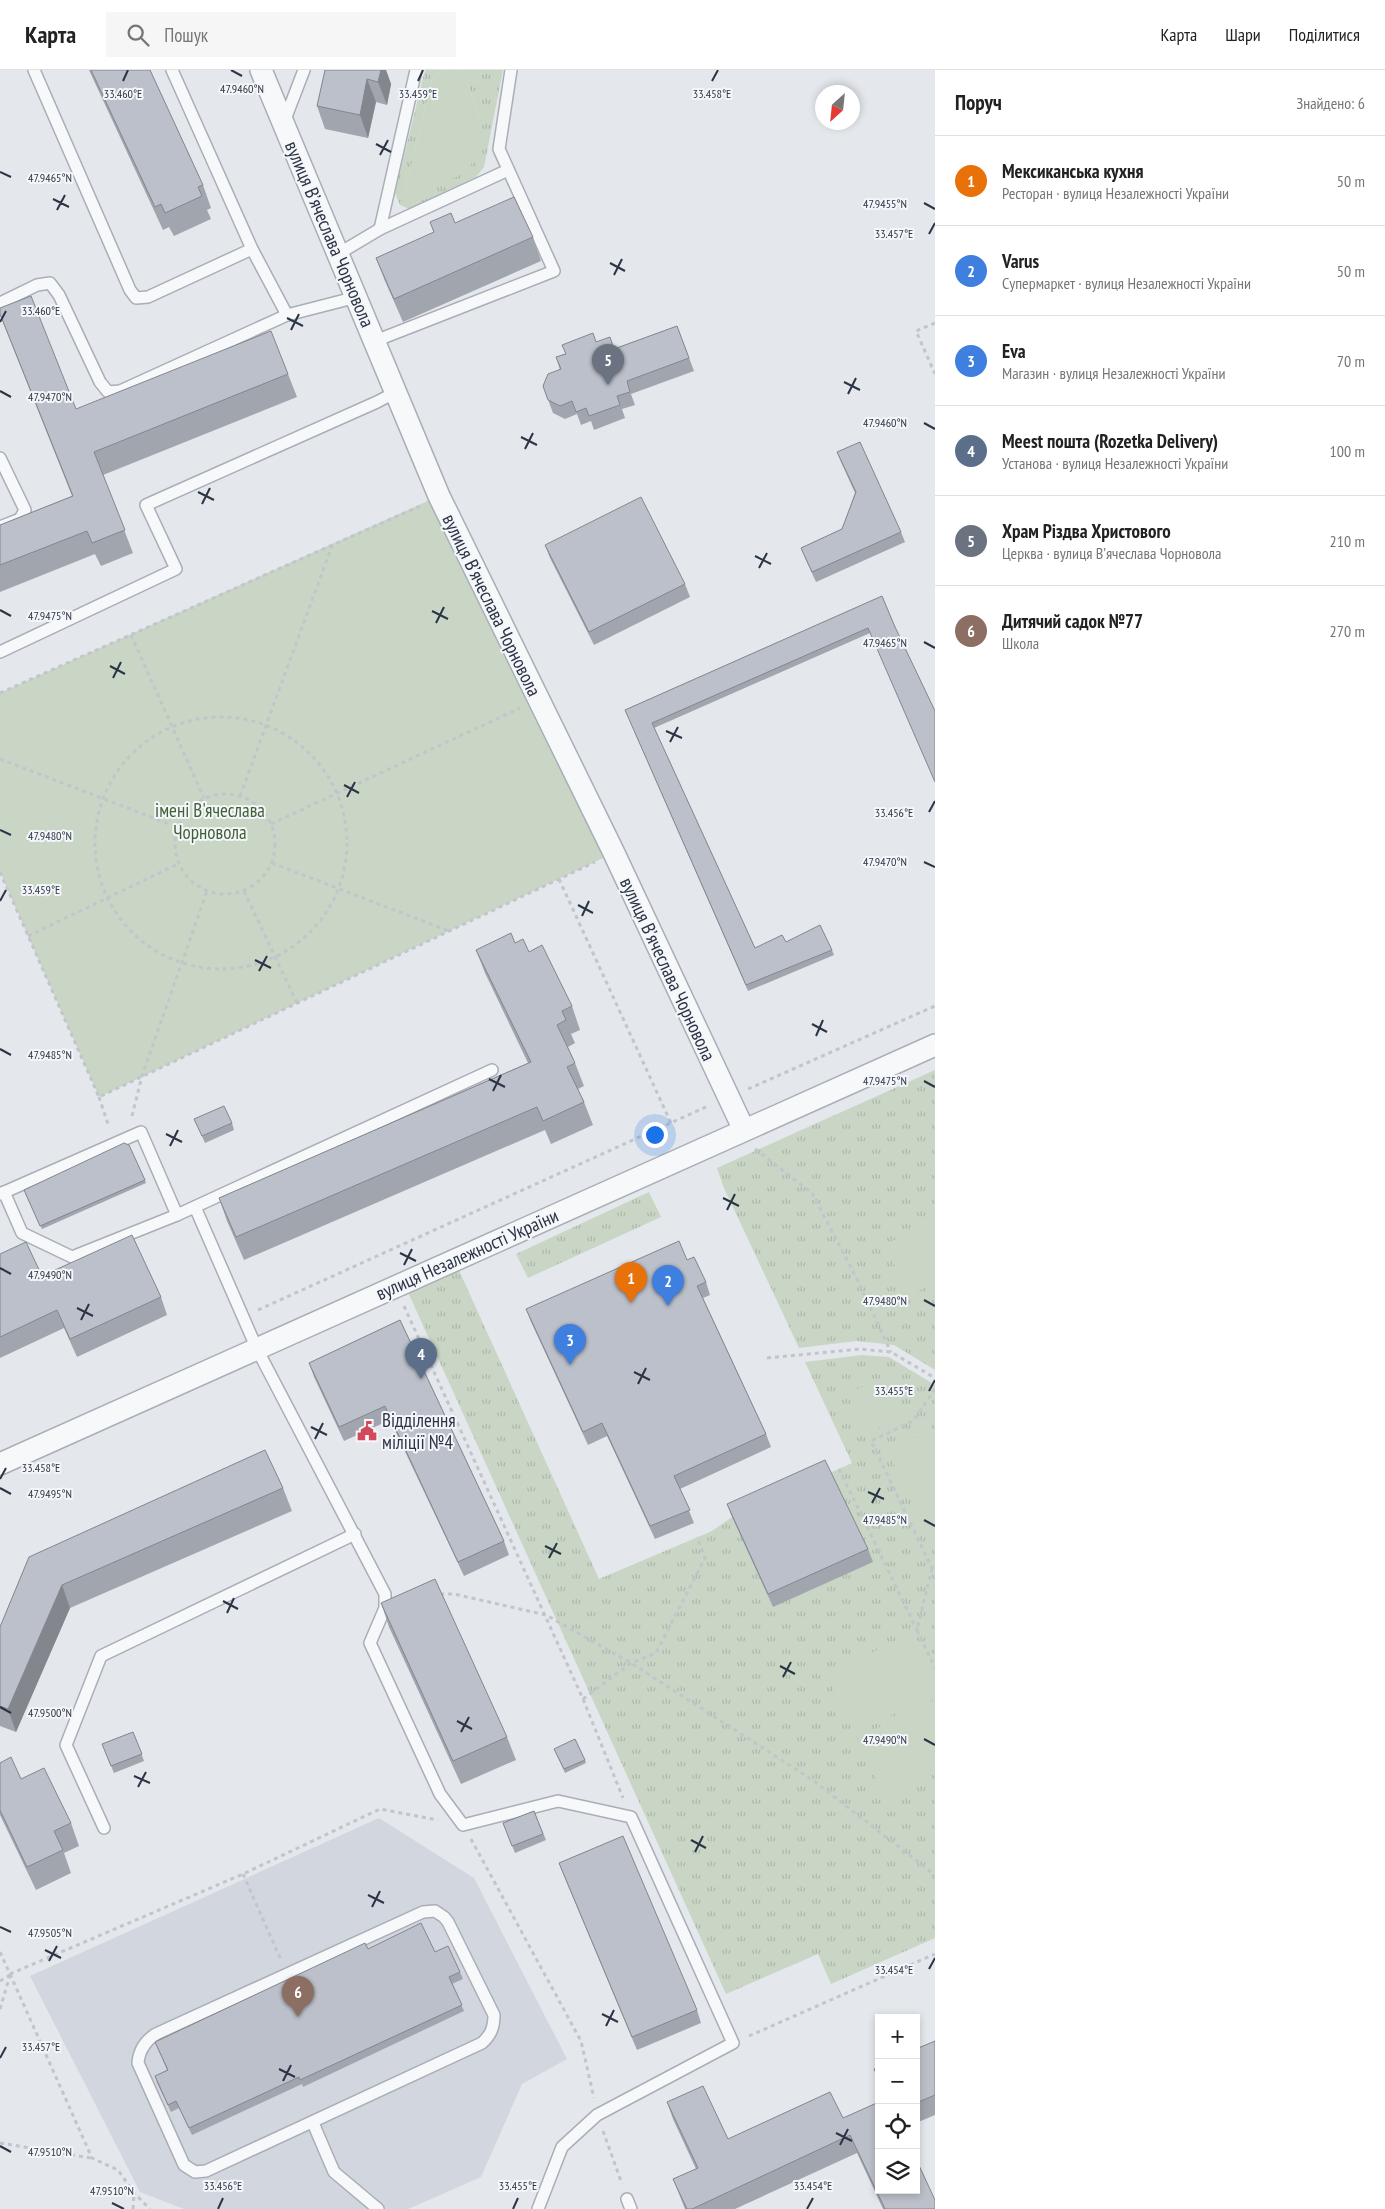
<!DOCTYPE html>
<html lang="uk">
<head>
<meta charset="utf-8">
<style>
  :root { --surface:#fff; --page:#f6f6f6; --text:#222; --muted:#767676; --line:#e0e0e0; --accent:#1a73e8 }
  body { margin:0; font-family:"PT Sans Narrow",sans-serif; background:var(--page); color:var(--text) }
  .controls { position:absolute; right:15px; bottom:15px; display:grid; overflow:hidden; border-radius:0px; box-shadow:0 2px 8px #0003 }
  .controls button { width:45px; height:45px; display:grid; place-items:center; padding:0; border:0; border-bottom:1px solid var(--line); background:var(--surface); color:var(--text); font:25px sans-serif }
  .compass { position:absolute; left:815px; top:15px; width:45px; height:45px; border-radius:50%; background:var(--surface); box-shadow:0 2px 8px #0003; rotate:207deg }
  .you { position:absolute; left:654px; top:1064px; width:18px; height:18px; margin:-12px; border:4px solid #fff; border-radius:50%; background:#1a73e8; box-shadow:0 0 0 8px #1a73e833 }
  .badge { display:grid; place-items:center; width:32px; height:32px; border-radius:50%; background:var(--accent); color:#fff; font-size:16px; font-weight:700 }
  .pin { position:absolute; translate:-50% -41px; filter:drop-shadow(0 1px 2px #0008) }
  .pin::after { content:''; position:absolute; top:26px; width:18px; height:15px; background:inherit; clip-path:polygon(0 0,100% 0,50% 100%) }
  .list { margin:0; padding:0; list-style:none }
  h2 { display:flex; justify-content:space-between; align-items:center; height:65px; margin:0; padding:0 20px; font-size:21px }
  h2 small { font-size:16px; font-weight:400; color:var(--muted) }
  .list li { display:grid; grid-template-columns:32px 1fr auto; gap:15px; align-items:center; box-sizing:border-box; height:90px; padding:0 20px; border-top:1px solid var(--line) }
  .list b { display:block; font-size:19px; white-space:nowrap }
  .list p { margin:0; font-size:16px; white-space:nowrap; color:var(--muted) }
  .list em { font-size:16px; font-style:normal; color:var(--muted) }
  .icon { flex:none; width:28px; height:28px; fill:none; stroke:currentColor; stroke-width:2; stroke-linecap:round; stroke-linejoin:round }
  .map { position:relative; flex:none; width:935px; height:2139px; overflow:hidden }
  header { display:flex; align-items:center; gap:30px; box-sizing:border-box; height:70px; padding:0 25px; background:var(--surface); border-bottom:1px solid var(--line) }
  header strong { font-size:24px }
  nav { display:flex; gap:28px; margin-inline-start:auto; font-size:18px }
  .search { width:350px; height:45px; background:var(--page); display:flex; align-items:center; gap:12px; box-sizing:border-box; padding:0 18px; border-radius:0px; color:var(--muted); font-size:19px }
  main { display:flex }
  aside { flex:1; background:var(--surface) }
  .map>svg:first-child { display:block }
  .built { fill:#d2d6de }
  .grass { fill:url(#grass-tufts) }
  .park { fill:#c9d6c5 }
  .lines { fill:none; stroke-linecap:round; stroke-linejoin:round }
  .lane-casing { stroke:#a9aeb7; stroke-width:14 }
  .street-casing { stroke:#a9aeb7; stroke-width:24 }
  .path { stroke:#c2c5cb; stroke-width:3; stroke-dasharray:4 4; stroke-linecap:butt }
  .lane { stroke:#f7f8fa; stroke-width:11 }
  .street { stroke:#f7f8fa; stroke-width:21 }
  .wall { fill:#a1a5ae }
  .shaded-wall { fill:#83868d }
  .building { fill:#bbc0ca; stroke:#83868d }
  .ticks { fill:none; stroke:#2b3445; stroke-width:2 }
  .labels { text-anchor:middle; stroke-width:4; stroke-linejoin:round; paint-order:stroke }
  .street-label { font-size:19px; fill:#2b3445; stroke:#f4f6f9 }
  .park-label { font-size:19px; fill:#3f6138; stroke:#f4f6f9 }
  .poi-label { font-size:19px; fill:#2b3445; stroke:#f4f6f9; text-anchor:start }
  .ticks-label { font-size:12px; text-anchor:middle; fill:#2b3445; stroke:#f4f6f9; stroke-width:4; stroke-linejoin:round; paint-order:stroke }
</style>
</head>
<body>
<header>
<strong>Карта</strong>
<div class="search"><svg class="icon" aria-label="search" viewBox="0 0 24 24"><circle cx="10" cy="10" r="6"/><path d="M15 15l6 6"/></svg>Пошук</div>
<nav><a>Карта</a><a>Шари</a><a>Поділитися</a></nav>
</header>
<main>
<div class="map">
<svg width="935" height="2139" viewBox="0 0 935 2139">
  <defs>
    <pattern id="grass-tufts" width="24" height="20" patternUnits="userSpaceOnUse" patternTransform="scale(1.25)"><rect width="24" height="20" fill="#c9d6c5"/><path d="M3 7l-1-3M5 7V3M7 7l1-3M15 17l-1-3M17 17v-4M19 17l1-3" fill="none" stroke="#adb8ab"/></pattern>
  </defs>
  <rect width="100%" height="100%" fill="#e4e7ec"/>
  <!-- built -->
  <path class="built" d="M379,1748L474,1808L567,1989L522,2014L481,2107L408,2139H184L140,2122L30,1906Z"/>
  <!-- grass -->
  <g class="grass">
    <path d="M426,0H448L433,6L405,121L481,49L462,0H503L484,97L476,107L409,139L400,135L395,123L424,4Z"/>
    <path d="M935,1000V1300L894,1275L856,1271L799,1278L724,1118L717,1098Z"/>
    <path d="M649,1122L661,1147L528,1208L516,1184Z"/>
    <path d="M457,1196L599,1509L712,1461L732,1447L852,1393L805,1292L862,1285L889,1287L935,1315V1868L831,1914L818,1884L726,1924L407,1220Z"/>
  </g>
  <!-- park -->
  <g class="park">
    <path d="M448,0H462L481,49L470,101L411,126L405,121L433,6Z"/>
    <path d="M439,426L613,781L603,788L99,1027L0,802V623Z"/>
    <path d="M935,1152V1214L908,1225L885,1174Z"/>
    <path d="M889,1304L908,1345L866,1364L847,1324Z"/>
    <path d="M935,1360V1482L888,1382Z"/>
    <path d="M912,1563L935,1609V1624L855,1663L826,1605Z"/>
    <path d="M935,1630V1704L885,1727L857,1668Z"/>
  </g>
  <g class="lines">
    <defs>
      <g id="lane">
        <path d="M34,0L130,220L136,228L148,227L252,179"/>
        <path d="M172,0L252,179L287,245"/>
        <path d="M284,52L304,0"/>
        <path d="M380,159L416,0"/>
        <path d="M338,184L380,159L508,100"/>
        <path d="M0,233L37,215L50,213L59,225L100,312L108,322L120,321L287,245L357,227"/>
        <path d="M375,271L554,201L499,79L511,0"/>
        <path d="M0,388L25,440L20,449L0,457"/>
        <path d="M0,582L176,499L146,435L377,332L396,322"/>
        <path d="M4,1122L22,1163L72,1187L177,1145"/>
        <path d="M0,1124L141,1062L177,1145L492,1000"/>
        <path d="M195,1137L257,1279L385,1524V1538L370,1573L440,1724L463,1755L558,1731L631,1747L733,1973L597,2045L562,2077L538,2139"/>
        <path d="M104,1758L66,1675L101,1586L355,1464"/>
        <path d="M435,1841L444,1847L448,1852L494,1945C494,1957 491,1965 482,1973L206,2101L195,2102L184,2095L138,1993C139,1980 145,1971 156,1964L423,1842Z"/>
        <path d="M313,2053L334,2102L378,2139"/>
        <path d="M627,2129L631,2139"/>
      </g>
      <g id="street">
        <path d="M261,0L439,426L613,781L744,1060"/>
        <path d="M0,1394L935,975"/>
      </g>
    </defs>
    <!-- lane casing -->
    <use href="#lane" class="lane-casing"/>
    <!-- street casing -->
    <use href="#street" class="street-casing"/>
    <!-- path -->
    <g class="path">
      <path d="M935,253L916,261L935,304"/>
      <path d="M131,565L204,728"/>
      <path d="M0,623L420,436"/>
      <circle cx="221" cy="773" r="126"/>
      <path d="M0,689L177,757"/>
      <circle cx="225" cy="774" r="50"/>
      <path d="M240,726L332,476"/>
      <path d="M271,754L520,638"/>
      <path d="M272,793L449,861"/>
      <path d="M0,802L99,1027L595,792"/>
      <path d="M559,809L671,1053"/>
      <path d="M244,821L297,933"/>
      <path d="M28,866L178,794"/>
      <path d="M748,1019L935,936"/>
      <path d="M99,1027L109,1057"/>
      <path d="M132,1046L142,1006L207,821"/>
      <path d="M755,1079L812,1123L855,1205L891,1282"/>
      <path d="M404,1236L583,1629L623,1728"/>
      <path d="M258,1240L708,1036"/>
      <path d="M767,1288L860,1279L891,1282L935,1308"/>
      <path d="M935,1319L913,1351L871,1371L932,1498L935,1497"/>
      <path d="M839,1399L917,1560"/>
      <path d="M932,1498L917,1560L935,1598"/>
      <path d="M440,1524H454L546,1545L631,1593L814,1711L935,1805"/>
      <path d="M583,1629L631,1593L656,1583L705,1488L697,1467"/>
      <path d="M471,1769L581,1971L594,2028"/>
      <path d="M243,1804L281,1890"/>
      <path d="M0,1882L10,1904L243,1804L380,1739L438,1750"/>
      <path d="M10,1904L92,2088L118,2100L134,2123L150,2139"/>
      <path d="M0,1911L10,1905"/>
      <path d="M0,1939L10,1905"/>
      <path d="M749,1966L935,1884"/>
      <path d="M603,2061L622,2114"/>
      <path d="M0,2073L91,2088"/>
      <path d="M133,2139L134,2123"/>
    </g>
    <!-- lane -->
    <use href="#lane" class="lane"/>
    <!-- street -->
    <use href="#street" class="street"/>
  </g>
  <!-- wall -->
  <g class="wall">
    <path d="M89,0H150L203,115L211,138L207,140L211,149L174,166L169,157L163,160Z"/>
    <path d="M325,0H386L391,14L387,35L376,32L368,68L325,59L317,36Z"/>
    <path d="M430,152L455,153L533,167L541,191L403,252L385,211L376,188L434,163Z"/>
    <path d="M0,245L76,339L288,304L297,327L103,405L133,483L101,496L95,484L0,522V455L72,426Z"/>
    <path d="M677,256L694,301L631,324L635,335L622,339L625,348L594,360L591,351L581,355L577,344L565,349L553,343L543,316L560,300L556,287L596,272L614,279Z"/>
    <path d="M837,382L901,462L905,472L816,512L805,488L801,478L842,459L855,423L841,392Z"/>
    <path d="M545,475L685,514L690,527L594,575L550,488Z"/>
    <path d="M882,526L895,557L870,563L654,658L755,878L786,872L832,880L834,885L748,921L625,640Z"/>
    <path d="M515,873L529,882L572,936L580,960L571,964L575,973L568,977L575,993L584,1016L578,1019L584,1032L593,1055L551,1074L545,1060L244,1190L227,1151L219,1128L528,993L485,903L476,880Z"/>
    <path d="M194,1049L232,1053L234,1060L205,1073Z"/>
    <path d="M145,1110L146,1113L42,1159L25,1123Z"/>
    <path d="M0,1184L42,1206L161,1227L167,1245L77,1287L64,1258L0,1288Z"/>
    <path d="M687,1190L706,1212L710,1225L703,1228L766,1364L771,1377L680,1419L694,1453L655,1469L607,1366L588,1375L531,1252L526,1239Z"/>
    <path d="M400,1250L504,1471L509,1485L464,1506L390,1350L344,1371L314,1307L309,1293Z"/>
    <path d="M283,1418L292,1441L70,1538L16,1662L0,1656V1557L29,1487Z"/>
    <path d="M727,1434L868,1479L873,1492L773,1537L732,1447Z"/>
    <path d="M381,1533L507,1667L516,1690L461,1714L389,1557Z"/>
    <path d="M133,1662L144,1691L114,1703L102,1674Z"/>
    <path d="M554,1679L585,1690L586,1693L565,1703Z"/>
    <path d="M0,1693L21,1709L71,1753L79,1776L64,1783L71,1803L36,1820L0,1745Z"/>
    <path d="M534,1741L546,1770L515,1783L503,1753Z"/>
    <path d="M559,1793L697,1940L701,1953L637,1980L564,1806Z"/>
    <path d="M368,1879L435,1882L460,1902L463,1909L452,1914L464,1941L303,2017L302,2014L192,2065L179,2038L171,2042L157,2013L155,2006L167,2000L155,1972Z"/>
    <path d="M935,1971V2045L916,2053V1979Z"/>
    <path d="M667,2032L728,2069L843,2048L935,2139H883L857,2083L735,2139H685L673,2109L696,2099L673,2049Z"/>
  </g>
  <!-- shaded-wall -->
  <g class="shaded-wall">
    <path d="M377,0H386L391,14L387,35L378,12Z"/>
    <path d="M367,9L376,32L368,68L360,45Z"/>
    <path d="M62,1515L70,1538L16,1662L8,1639Z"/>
  </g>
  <!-- building -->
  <g class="building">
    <path d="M91,0H150L203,115L198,117L202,126L165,143L161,134L155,137Z"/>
    <path d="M325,0H381L378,12L367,9L360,45L317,36Z"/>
    <path d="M514,127L533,167L394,229L376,188L434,162L430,152L451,143L455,153Z"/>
    <path d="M31,226L76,339L271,261L288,304L94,382L125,460L92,473L87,461L0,495V455L73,426L0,244V238Z"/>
    <path d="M677,256L689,288L627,311L630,322L617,326L620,335L589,346L586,338L576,342L572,331L560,336L548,330L543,316L548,304L561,299L556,287L566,284L562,275L593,263L596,272L610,267L614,279Z"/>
    <path d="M860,372L901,462L812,502L801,478L842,459L856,422L837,382Z"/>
    <path d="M641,427L685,514L589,562L545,475Z"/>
    <path d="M882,526L895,557L935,641V712L868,558L652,653L755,878L782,865L786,872L820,855L832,880L746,915L625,640Z"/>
    <path d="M511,863L515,873L523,869L529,882L542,875L572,936L562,941L566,950L557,955L575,993L567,997L584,1032L543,1051L537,1037L236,1167L219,1128L531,992L476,880Z"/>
    <path d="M224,1036L232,1053L202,1066L194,1049Z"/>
    <path d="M124,1073L129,1075L145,1110L40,1156L24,1120Z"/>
    <path d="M132,1165L161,1227L70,1269L57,1240L0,1267V1184L26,1172L42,1206Z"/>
    <path d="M679,1171L687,1190L694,1187L706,1212L697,1216L766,1364L674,1406L690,1440L650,1456L602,1353L583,1362L526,1239Z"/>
    <path d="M400,1250L504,1471L458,1492L385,1336L339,1357L309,1293Z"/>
    <path d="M265,1380L283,1418L62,1515L8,1639L0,1636V1557L29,1487Z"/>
    <path d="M825,1390L868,1479L768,1524L727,1434Z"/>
    <path d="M435,1509L507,1667L453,1691L381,1533Z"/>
    <path d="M133,1662L142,1684L111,1696L102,1674Z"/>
    <path d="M575,1669L585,1690L564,1699L554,1679Z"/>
    <path d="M11,1687L21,1709L44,1698L71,1753L54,1761L63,1780L27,1797L0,1740V1693Z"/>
    <path d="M534,1741L543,1764L512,1776L503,1753Z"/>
    <path d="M623,1766L697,1940L632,1967L559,1793Z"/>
    <path d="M421,1853L435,1882L448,1876L460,1902L449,1907L462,1935L300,2010L299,2007L189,2058L176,2031L168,2035L155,2006L168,2000L155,1972L365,1873L368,1879Z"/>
    <path d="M935,1971V2025L916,2033V1979Z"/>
    <path d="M879,1997V2009L874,1999Z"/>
    <path d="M703,2016L728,2069L830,2022L843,2048L879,2032V2120H916V2089L935,2130V2139H885L850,2065L692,2139H687L673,2109L698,2098L667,2032Z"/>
  </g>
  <!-- ticks -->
  <path class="ticks" d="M231,0L242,6M123,11L128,0M418,11L423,0M712,11L718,0M376,74L391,82M380,85L388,70M0,102L11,107M53,129L69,137M924,133L935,139M57,140L65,125M929,164L935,153M610,193L625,201M614,205L622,189M287,248L303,256M0,252L6,241M291,260L299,244M844,312L860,320M0,321L11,327M848,324L856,308M924,353L935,359M521,367L537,375M525,379L533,363M198,422L214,430M202,434L210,418M755,486L771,494M759,498L767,483M0,540L11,546M432,541L448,549M436,553L444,537M924,572L935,578M110,596L125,604M113,608L121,592M666,661L682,668M670,672L678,657M344,715L359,723M347,727L355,712M929,742L935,731M0,760L11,765M924,792L935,797M0,831L6,820M578,835L593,843M582,846L589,831M255,890L271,898M259,901L267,886M812,954L827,962M816,966L823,950M0,979L11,985M489,1009L505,1017M924,1011L935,1017M493,1021L501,1005M166,1064L182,1072M170,1076L178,1060M723,1128L739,1136M727,1140L735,1124M400,1183L416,1191M404,1195L412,1179M0,1198L11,1204M924,1230L935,1236M77,1238L93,1246M81,1250L89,1234M634,1302L650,1310M638,1314L646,1298M929,1321L935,1310M311,1357L327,1365M315,1369L323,1353M0,1409L6,1398M0,1418L11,1424M868,1422L884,1429M872,1433L880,1418M924,1450L935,1456M545,1476L561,1484M549,1488L557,1473M223,1531L238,1539M227,1543L234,1528M780,1596L795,1604M783,1607L791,1592M0,1637L11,1643M457,1651L472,1659M461,1662L469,1647M924,1669L935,1675M134,1706L150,1713M138,1717L146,1702M691,1770L706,1778M695,1782L703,1766M368,1825L384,1833M372,1837L380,1821M0,1857L11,1862M45,1880L61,1888M49,1891L57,1876M929,1899L935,1888M602,1944L618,1952M606,1956L614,1940M0,1988L6,1977M279,1999L295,2007M283,2011L291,1995M836,2063L852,2071M840,2075L848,2059M0,2076L11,2082M112,2133L124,2139M218,2139L223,2128M513,2139L518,2128M807,2139L813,2128"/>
  <!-- icons -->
  <defs>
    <symbol id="civic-bare" viewBox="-9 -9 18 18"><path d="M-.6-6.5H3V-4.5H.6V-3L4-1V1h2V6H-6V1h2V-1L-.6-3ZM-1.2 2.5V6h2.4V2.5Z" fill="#d1495b" stroke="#f4f6f9" stroke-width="2.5" paint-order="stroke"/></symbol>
  </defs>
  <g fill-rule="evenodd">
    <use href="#civic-bare" x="353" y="1347" width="28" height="28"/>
  </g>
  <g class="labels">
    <!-- street labels -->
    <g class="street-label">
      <text transform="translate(330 164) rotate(67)" y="7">вулиця Вʼячеслава Чорновола</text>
      <text transform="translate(492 535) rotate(64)" y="7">вулиця Вʼячеслава Чорновола</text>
      <text transform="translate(668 899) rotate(65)" y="7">вулиця Вʼячеслава Чорновола</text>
      <text transform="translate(467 1184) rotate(-24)" y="7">вулиця Незалежності України</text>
    </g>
    <!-- park labels -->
    <g class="park-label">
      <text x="210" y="747">імені В'ячеслава<tspan x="210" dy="22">Чорновола</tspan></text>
    </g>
    <!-- poi labels -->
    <g class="poi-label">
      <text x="382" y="1357">Відділення<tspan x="382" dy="22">міліції №4</tspan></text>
    </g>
  </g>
  <g class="ticks-label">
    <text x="242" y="23">47.9460°N</text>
    <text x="123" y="28">33.460°E</text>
    <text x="418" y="28">33.459°E</text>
    <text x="712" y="28">33.458°E</text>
    <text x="50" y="112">47.9465°N</text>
    <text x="885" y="138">47.9455°N</text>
    <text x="894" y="168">33.457°E</text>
    <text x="41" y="245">33.460°E</text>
    <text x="50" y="331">47.9470°N</text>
    <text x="885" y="357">47.9460°N</text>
    <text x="50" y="550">47.9475°N</text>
    <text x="885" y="577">47.9465°N</text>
    <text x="894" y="747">33.456°E</text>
    <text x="50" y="770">47.9480°N</text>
    <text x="885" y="796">47.9470°N</text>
    <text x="41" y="824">33.459°E</text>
    <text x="50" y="989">47.9485°N</text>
    <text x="885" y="1015">47.9475°N</text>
    <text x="50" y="1209">47.9490°N</text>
    <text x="885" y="1235">47.9480°N</text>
    <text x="894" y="1325">33.455°E</text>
    <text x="41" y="1402">33.458°E</text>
    <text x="50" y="1428">47.9495°N</text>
    <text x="885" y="1454">47.9485°N</text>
    <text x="50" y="1647">47.9500°N</text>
    <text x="885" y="1674">47.9490°N</text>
    <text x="50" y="1867">47.9505°N</text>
    <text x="894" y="1904">33.454°E</text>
    <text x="41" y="1981">33.457°E</text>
    <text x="50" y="2086">47.9510°N</text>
    <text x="223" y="2120">33.456°E</text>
    <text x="518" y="2120">33.455°E</text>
    <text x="813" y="2120">33.454°E</text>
    <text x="112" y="2125">47.9510°N</text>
  </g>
</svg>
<div class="controls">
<button>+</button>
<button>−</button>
<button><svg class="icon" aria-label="locate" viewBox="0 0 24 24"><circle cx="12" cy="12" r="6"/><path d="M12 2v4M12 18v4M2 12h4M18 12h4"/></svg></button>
<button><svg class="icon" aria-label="layers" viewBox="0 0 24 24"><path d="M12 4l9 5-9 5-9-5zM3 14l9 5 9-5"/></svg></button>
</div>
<svg class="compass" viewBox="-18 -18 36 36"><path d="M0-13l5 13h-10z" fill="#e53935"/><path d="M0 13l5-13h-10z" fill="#767676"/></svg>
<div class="you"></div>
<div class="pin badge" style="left:631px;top:1233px;background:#e8710a">1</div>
<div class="pin badge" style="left:668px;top:1236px;background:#3f7fe0">2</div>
<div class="pin badge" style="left:570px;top:1295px;background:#3f7fe0">3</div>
<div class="pin badge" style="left:421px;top:1309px;background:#5c6f8a">4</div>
<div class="pin badge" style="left:608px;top:315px;background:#6b7280">5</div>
<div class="pin badge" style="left:298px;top:1947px;background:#8d6e63">6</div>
</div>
<aside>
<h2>Поруч<small>Знайдено: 6</small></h2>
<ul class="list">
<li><span class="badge" style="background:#e8710a">1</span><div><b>Мексиканська кухня</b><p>Ресторан · вулиця Незалежності України</p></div><em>50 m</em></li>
<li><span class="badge" style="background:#3f7fe0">2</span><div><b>Varus</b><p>Супермаркет · вулиця Незалежності України</p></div><em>50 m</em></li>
<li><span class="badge" style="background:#3f7fe0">3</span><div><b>Eva</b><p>Магазин · вулиця Незалежності України</p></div><em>70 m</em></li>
<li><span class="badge" style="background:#5c6f8a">4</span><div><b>Meest пошта (Rozetka Delivery)</b><p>Установа · вулиця Незалежності України</p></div><em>100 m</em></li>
<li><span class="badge" style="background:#6b7280">5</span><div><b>Храм Різдва Христового</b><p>Церква · вулиця Вʼячеслава Чорновола</p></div><em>210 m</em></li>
<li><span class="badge" style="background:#8d6e63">6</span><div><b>Дитячий садок №77</b><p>Школа</p></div><em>270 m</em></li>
</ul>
</aside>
</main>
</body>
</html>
